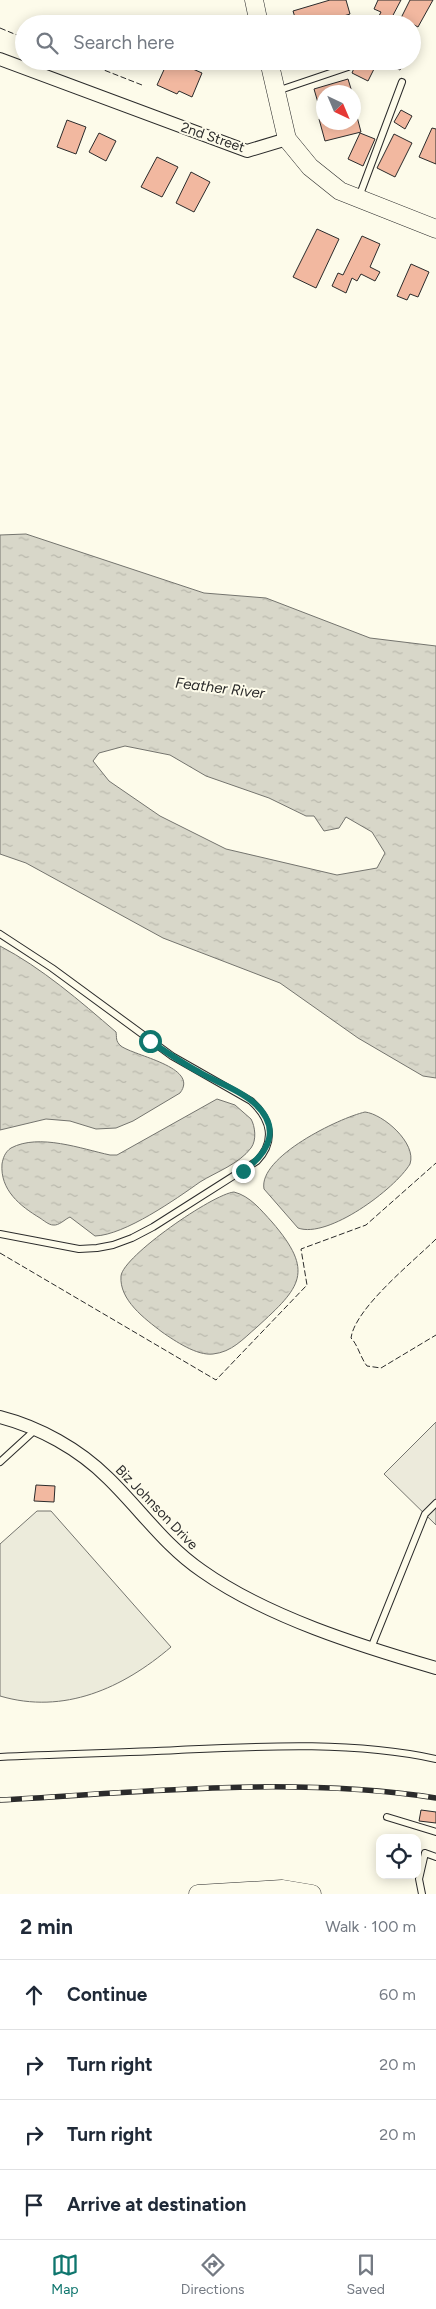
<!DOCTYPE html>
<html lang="en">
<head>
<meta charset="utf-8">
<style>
  :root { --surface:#fff; --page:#f2f2f3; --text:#1f2937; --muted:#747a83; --line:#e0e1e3; --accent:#0f766e }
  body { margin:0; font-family:Figtree,sans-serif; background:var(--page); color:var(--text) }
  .controls { position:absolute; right:15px; bottom:15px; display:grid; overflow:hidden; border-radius:10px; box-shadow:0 2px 12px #0003 }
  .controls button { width:45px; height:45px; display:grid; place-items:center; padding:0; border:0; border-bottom:1px solid var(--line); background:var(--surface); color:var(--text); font:25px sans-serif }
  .compass { position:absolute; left:316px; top:85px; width:45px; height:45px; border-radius:50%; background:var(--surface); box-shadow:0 2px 12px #0003; rotate:136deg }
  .stop { position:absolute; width:15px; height:15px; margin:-11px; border:4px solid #0f766e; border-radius:50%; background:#fff }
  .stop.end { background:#0f766e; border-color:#fff; box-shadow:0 1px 5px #0008 }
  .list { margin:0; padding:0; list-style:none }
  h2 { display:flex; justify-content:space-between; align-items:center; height:65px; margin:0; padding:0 20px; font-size:21px }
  h2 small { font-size:16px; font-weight:400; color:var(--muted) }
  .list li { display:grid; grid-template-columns:32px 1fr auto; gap:15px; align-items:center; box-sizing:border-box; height:70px; padding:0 20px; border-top:1px solid var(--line) }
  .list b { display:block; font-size:19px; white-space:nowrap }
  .list em { font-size:16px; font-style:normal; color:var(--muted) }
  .icon { flex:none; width:28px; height:28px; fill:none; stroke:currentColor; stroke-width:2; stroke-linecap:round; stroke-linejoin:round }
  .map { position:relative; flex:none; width:436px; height:1894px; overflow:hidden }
  .search { position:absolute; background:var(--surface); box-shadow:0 2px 12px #0003; left:15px; right:15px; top:15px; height:55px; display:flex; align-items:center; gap:12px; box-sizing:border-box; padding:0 18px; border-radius:28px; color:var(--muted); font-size:19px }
  .sheet { height:345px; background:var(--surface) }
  nav { display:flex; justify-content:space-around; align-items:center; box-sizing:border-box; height:70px; border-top:1px solid var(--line); background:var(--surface); font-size:14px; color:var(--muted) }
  nav a { display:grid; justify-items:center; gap:2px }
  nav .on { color:var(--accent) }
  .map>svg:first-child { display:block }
  .pitch { fill:#ecebdb; stroke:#74746e }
  .parking { fill:#eceadb; stroke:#74746e }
  .water { fill:url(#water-ripples); stroke:#74746e; fill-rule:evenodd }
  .building { fill:#f2b8a0; stroke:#2b2b2b }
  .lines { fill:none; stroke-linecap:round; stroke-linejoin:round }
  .lane-casing { stroke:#2b2b2b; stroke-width:8 }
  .street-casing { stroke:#2b2b2b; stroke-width:14 }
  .secondary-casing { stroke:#2b2b2b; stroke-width:19 }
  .lane { stroke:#fdfbea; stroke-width:6 }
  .street { stroke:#fdfbea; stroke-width:12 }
  .secondary { stroke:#fdfbea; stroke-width:18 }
  .rail-casing { stroke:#2b2b2b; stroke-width:5.5 }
  .rail { stroke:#fdfbea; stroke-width:4; stroke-dasharray:11; stroke-linecap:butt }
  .fence { stroke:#2b2b2b; stroke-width:1; stroke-dasharray:6 2.5; stroke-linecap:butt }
  .route { stroke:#0f766e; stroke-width:6 }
  .labels { text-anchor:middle; stroke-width:4; stroke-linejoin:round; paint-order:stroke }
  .street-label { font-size:14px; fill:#2b2b2b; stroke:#fdfbea }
  .water-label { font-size:15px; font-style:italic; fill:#2b2b2b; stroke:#fdfbea }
</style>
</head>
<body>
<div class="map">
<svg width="436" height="1894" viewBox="0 0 436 1894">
  <defs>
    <pattern id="water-ripples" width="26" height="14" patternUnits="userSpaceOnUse" patternTransform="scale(1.25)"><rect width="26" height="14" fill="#d8d7c9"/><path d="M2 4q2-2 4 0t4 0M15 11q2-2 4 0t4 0" fill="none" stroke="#bab9ad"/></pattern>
  </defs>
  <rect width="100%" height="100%" fill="#fdfbea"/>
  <!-- pitch -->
  <path class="pitch" d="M37,1511H51L171,1647C123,1688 64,1715 0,1696V1544Z"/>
  <!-- parking -->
  <path class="parking" d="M436,1422V1525L384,1474Z"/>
  <!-- water -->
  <g class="water">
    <path d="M26,534L204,593L266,598L370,638L436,646V1078L423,1076L358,1038L280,983L163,938L26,863L0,854V535ZM125,746L170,755L206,776L269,798L306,816H314L324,831L339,828L346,817L372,832L385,853L377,868L337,875L226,849L160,816L109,781L93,761L99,753Z"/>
    <path d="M0,946C42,968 80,1001 116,1032C117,1037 115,1041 121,1046C134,1056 200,1067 180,1093L133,1121L116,1128L96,1129L70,1121L46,1119L0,1130Z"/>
    <path d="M217,1099L235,1105L251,1119C255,1126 257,1140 251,1148C239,1164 216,1172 200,1182C176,1199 125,1235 95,1236L70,1217C65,1219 59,1226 53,1225C49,1225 43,1220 40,1218C20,1206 0,1190 2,1164C3,1158 5,1152 11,1148C39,1133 82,1149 110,1155H117Z"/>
    <path d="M365,1112C383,1114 417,1143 410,1164C395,1189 328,1239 298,1228L264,1189C258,1157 339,1118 365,1112Z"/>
    <path d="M234,1192C250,1196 261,1210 272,1222C315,1272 301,1287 257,1327C243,1339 232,1352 213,1354C197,1356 175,1341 162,1332C145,1319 119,1300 121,1276C123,1256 213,1194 234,1192Z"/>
  </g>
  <!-- building -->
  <g class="building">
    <path d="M330,0H346L350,14L318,24H297L293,11Z"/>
    <path d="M378,0H401L391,19L396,22V24H375L381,12L374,9Z"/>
    <path d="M410,0H433L418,27L401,18Z"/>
    <path d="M412,30L417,32L412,43Z"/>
    <path d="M168,61H188L186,66L202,73L192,97L179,91L177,94L157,85Z"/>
    <path d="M357,61H378L368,81L352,73Z"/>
    <path d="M383,61H404L400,70Z"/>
    <path d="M348,79L352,92H324V112L321,113L314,89Z"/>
    <path d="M355,109L361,132L325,141L319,119L324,118V122H354V110Z"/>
    <path d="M401,110L412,116L405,129L394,122Z"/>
    <path d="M67,120L86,127L76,154L57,147Z"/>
    <path d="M432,128L436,129V164L419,157Z"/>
    <path d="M99,133L116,141L106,161L89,152Z"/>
    <path d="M360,133L375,139L363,166L348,159Z"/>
    <path d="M394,134L412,143L395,177L377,168Z"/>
    <path d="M157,157L178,167L162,197L141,187Z"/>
    <path d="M191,172L210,182L194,212L176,203Z"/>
    <path d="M317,229L339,239L316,288L293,277Z"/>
    <path d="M362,236L380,244L370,267L380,272L375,281L361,274L357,281L352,278L346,293L332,286L338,273L343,275Z"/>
    <path d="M411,264L429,272L418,297L410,294L407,300L397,296Z"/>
    <path d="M36,1485L55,1486L54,1502L34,1501Z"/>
    <path d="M421,1810L436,1812V1823L419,1821Z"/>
  </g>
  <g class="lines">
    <defs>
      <g id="lane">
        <path d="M277,91L348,67L352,61"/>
        <path d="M359,197L402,82"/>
        <path d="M0,934L52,968L172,1056L251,1101C271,1119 276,1141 257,1161L153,1227L132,1238L113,1245L97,1248L79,1249L0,1234"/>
        <path d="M0,1462L35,1430"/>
        <path d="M371,1648L425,1514L436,1503"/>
        <path d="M0,1757C59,1754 119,1753 178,1750C263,1746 353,1741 436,1759"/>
        <path d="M387,1817L436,1832"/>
        <path d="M422,1894L419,1879L425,1853L436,1857"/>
      </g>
      <g id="street">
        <path d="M0,59L247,151L287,139"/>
        <path d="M0,1417C39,1427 79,1449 108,1478C140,1509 165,1546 202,1571C267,1617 360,1646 436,1668"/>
      </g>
      <g id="secondary">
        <path d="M254,0L259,24"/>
        <path d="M269,61L287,139L310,167L340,191L436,229"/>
        <path d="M198,1894L282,1889L312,1894"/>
      </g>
    </defs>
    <!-- lane casing -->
    <use href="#lane" class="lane-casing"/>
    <!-- street casing -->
    <use href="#street" class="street-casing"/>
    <!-- secondary casing -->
    <use href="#secondary" class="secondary-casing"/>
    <!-- lane -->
    <use href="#lane" class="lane"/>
    <!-- street -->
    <use href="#street" class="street"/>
    <!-- secondary -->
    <use href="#secondary" class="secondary"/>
    <defs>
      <path id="rail" d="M0,1800C145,1792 292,1776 436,1798"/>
    </defs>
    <!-- rail casing -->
    <use href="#rail" class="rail-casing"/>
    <!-- rail -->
    <use href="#rail" class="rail"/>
    <!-- fence -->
    <g class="fence">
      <path d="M0,28L24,38"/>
      <path d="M81,61L142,85"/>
      <path d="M436,1239C414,1261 355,1308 351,1338C358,1345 360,1357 367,1366L381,1368L436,1335"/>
      <path d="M0,1253L216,1380L307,1285L301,1249L366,1225L436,1163"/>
    </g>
  </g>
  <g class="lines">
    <!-- route -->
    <path class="route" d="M150,1041C166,1052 182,1063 199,1072C216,1082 238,1089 253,1102C282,1127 270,1152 243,1171"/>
  </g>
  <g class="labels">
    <!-- street labels -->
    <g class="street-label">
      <text transform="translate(213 137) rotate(19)" y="5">2nd Street</text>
      <text transform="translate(157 1507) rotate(46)" y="5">Biz Johnson Drive</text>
    </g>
    <!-- water labels -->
    <g class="water-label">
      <text transform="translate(220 688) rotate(7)" y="5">Feather River</text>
    </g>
  </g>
</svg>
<div class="controls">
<button><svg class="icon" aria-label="locate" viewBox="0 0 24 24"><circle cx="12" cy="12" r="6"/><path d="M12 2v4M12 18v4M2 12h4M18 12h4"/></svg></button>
</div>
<svg class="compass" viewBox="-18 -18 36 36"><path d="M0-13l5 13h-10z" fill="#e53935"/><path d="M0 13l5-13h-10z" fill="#747a83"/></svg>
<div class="stop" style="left:150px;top:1041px"></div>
<div class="stop end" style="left:243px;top:1171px"></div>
<div class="search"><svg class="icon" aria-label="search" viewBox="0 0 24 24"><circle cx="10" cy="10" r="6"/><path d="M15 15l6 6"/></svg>Search here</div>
</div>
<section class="sheet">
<h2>2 min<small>Walk · 100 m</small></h2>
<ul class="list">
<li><svg class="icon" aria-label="ahead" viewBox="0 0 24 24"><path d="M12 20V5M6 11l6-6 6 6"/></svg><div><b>Continue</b></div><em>60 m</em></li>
<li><svg class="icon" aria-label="right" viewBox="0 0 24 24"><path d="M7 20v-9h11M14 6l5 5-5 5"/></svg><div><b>Turn right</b></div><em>20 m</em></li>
<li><svg class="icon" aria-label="right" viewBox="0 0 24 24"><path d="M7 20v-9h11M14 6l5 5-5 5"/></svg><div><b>Turn right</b></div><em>20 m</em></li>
<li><svg class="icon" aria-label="arrive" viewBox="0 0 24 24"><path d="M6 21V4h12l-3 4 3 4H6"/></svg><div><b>Arrive at destination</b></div></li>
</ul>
</section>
<nav>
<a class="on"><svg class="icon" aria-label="map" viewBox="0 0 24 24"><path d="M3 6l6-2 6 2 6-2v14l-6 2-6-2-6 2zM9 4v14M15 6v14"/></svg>Map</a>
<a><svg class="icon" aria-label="directions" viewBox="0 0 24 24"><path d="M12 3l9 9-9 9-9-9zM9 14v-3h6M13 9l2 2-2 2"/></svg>Directions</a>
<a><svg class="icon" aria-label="saved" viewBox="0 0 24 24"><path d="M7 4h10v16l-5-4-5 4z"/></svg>Saved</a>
</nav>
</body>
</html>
